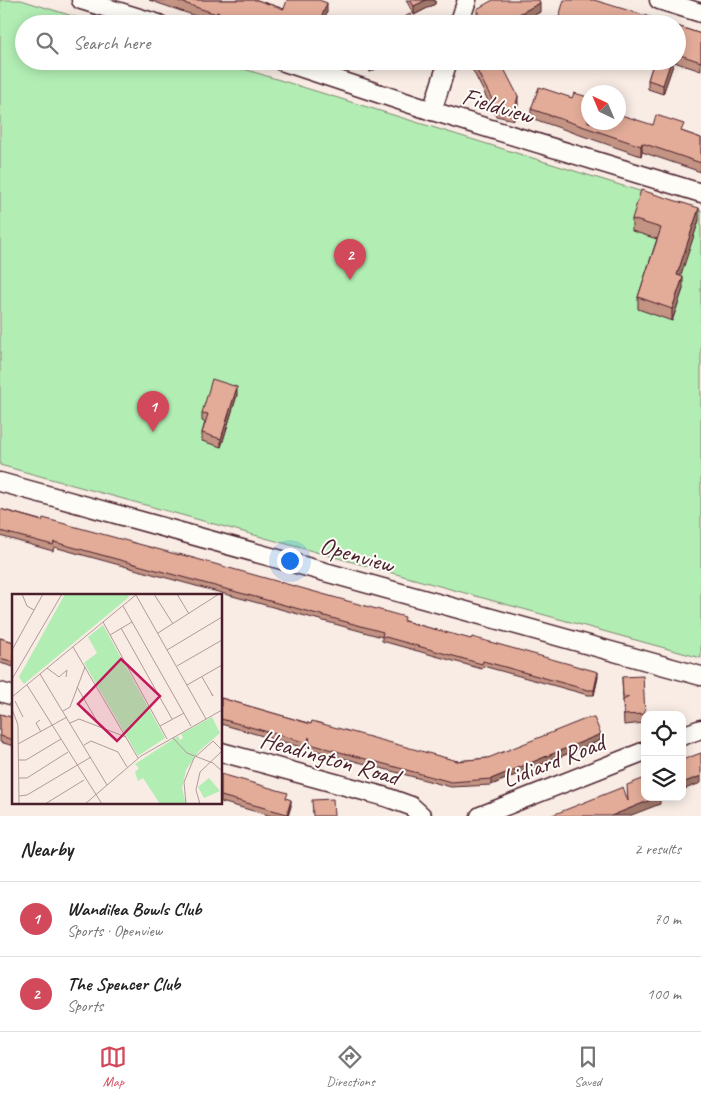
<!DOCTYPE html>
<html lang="en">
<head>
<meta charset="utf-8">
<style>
  :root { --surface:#fff; --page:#f2f2f2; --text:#222; --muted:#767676; --line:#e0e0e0; --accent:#d1495b }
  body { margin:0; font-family:Caveat,sans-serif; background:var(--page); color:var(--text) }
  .controls { position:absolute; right:15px; bottom:15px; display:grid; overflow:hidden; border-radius:10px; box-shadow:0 2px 12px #0003 }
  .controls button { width:45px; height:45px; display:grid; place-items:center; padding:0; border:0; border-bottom:1px solid var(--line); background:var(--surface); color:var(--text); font:25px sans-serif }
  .compass { position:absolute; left:581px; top:85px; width:45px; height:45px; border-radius:50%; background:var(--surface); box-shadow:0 2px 12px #0003; rotate:316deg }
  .you { position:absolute; left:289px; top:560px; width:18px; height:18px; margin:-12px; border:4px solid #fff; border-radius:50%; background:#1a73e8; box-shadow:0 0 0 8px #1a73e833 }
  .badge { display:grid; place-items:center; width:32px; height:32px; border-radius:50%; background:var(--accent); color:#fff; font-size:16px; font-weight:700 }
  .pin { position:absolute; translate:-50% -41px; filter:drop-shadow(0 1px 2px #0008) }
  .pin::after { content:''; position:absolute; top:26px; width:18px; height:15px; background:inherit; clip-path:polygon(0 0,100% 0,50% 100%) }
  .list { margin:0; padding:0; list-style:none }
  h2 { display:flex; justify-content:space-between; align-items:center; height:65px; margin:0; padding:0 20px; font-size:21px }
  h2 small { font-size:16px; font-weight:400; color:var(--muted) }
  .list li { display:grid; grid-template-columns:32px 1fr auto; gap:15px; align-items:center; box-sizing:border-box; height:75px; padding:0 20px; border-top:1px solid var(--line) }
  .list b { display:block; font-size:19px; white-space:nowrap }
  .list p { margin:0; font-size:16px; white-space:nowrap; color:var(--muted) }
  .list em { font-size:16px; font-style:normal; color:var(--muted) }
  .icon { flex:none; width:28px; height:28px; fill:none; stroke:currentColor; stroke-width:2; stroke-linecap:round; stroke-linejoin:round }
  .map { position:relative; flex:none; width:701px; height:816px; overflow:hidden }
  .search { position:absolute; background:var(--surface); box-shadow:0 2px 12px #0003; left:15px; right:15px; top:15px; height:55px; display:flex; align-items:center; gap:12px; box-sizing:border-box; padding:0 18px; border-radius:28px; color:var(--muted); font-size:19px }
  .sheet { height:215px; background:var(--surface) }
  nav { display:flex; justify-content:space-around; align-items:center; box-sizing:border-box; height:70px; border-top:1px solid var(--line); background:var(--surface); font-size:14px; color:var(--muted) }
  nav a { display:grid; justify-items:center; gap:2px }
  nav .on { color:var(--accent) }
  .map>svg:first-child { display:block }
  .green { fill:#b2eeb4; stroke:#7e8670 }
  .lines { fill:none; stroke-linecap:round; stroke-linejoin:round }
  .minor-casing { stroke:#4a1f2b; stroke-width:21 }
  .minor { stroke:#fdfcf7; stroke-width:18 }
  .wall { fill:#c39484; stroke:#4a1f2b }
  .shaded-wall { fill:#9f786b; stroke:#4a1f2b }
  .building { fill:#e3ac99; stroke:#4a1f2b }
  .labels { text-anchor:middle; stroke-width:4; stroke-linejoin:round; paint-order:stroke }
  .street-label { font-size:25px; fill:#4a1f2b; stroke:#fdfcf7 }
  .inset-road { fill:none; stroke:#b29a9a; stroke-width:1 }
  .view { fill:#c2185b; fill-opacity:0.15; stroke:#c2185b; stroke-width:2.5 }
  .inset-edge { fill:none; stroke:#4a1f2b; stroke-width:2.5 }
</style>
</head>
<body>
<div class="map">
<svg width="701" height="816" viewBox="0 0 701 816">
  <rect width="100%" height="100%" fill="#f8ece4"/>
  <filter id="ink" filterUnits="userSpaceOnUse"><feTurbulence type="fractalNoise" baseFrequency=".02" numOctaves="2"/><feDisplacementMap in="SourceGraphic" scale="10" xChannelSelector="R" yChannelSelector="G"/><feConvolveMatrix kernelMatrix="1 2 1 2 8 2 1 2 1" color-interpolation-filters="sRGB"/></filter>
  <g filter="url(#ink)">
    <!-- green -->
    <path class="green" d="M0,0H21L98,24H24V61H218L701,210V658L0,465Z"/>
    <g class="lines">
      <defs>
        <g id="minor">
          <path d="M81,0L159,24"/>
          <path d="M659,0L701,13"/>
          <path d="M459,24L467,0"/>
          <path d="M281,61L432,111L701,193"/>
          <path d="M432,111L448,61"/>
          <path d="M0,482L701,676"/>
          <path d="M0,692L14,696"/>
          <path d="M682,736L701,729"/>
          <path d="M221,752L386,797L411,806L422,816"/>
          <path d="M480,816L645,751"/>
        </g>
      </defs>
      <!-- minor casing -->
      <use href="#minor" class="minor-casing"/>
      <!-- minor -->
      <use href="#minor" class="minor"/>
    </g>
    <!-- wall -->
    <g class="wall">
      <path d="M149,0H257L284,9L327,12L323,22L327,24H226L217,21L216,23Z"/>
      <path d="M406,0H435V4L414,15Z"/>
      <path d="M477,9L540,12L518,24H480L477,18Z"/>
      <path d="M559,17L663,22L669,24H559Z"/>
      <path d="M677,26L701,34V71L674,62L663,94L648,89V80L654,61H677Z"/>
      <path d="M364,61H390L370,72Z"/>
      <path d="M468,61H500L518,105L514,120L496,116Z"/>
      <path d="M572,98L588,122L653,125L684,132L701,138V172L642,152L641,156L531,118V109Z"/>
      <path d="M632,219L699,220L680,276L683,289L672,321L638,309V297L657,239L632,231Z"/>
      <path d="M237,395L221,447L202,441V433L205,422L202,421V413Z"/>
      <path d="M0,509L405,621L598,677L594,695H588L483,666L482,669L382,641V637L54,547L53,551L0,536Z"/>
      <path d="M0,638L14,642V667L0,663Z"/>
      <path d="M622,677L645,715V723L624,725Z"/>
      <path d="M221,698L311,724L457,761L488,758L601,740L491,785L451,787L310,749L309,743L308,749L221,724Z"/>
      <path d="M0,714L14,718V746L0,742Z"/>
      <path d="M221,774L288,799L291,806L288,816H272L221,802Z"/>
    </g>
    <!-- shaded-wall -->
    <g class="shaded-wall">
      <path d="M426,0H435V4L414,15V6Z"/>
      <path d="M327,3V12L322,24L320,21Z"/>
      <path d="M540,3V12L518,24H500Z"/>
      <path d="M373,61H390L370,72V63Z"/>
      <path d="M671,61H674V62L663,94V85Z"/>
      <path d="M518,96V105L514,120V112Z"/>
      <path d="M642,143V152L641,156V146Z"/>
      <path d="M699,208V220L677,287V275Z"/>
      <path d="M683,277V289L672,321V309Z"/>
      <path d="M237,387V395L221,447V439Z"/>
      <path d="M598,672V677L594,695V690Z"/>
      <path d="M601,734V740L491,785V779Z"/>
      <path d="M701,776V783L682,790V783Z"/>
      <path d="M658,797H665L660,800V804L629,816H611Z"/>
      <path d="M291,800V806L288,816H287Z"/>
    </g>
    <!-- building -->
    <g class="building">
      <path d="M175,0H257L284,9L287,0H319L327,3L320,21L327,24H253L217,12L216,14Z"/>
      <path d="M410,0H426L414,6Z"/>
      <path d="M493,0H539L540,3L500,24H485L477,9Z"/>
      <path d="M564,0H594L663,21L662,22L669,24H571L572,21L559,17Z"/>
      <path d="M410,14L415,24H392Z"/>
      <path d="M677,26L701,34V62L677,54Z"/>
      <path d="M472,61H500L518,96L514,112L496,107Z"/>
      <path d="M654,61H671L663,85L648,80Z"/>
      <path d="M539,87L572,98L574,93L588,97V122H618V114L653,125L656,115L684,124L681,131L701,138V163L642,143L641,146L531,109Z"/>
      <path d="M641,190L699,208L677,275L683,277L672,309L638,297L661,228L632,219Z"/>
      <path d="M212,379L237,387L221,439L202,433L208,414L202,413Z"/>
      <path d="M0,509L42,521L43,518L179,555V554L405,617L404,621L471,639L472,637L598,672L594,690H588L483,661L482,664L382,636L383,632L54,542L53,545L0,531Z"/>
      <path d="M0,638L14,642V662L0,658Z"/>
      <path d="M643,676L645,714L624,715L623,700L629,697L623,696L622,677Z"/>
      <path d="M221,698L311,724L312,721L457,761L488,758L588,718H594L601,734L491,779L451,782L310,744L309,737L308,743L221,719Z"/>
      <path d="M0,714L14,718V740L0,736Z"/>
      <path d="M701,753V776L682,783V760Z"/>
      <path d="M221,774L288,793L286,798L291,800L287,814L221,796Z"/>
      <path d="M645,778V797H658L611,816H550L623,787L628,801L627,785Z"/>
      <path d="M333,799L334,816H313L312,800Z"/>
    </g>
  </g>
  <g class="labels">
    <!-- street labels -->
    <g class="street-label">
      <text transform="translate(498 105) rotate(17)" y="9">Fieldview</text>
      <text transform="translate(357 554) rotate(16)" y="9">Openview</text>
      <text transform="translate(330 757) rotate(16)" y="9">Headington Road</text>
      <text transform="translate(553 760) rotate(-21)" y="9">Lidiard Road</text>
    </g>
  </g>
  <!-- overview -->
  <g transform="translate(12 594)">
    <rect width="210" height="210" fill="#f8ece4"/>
    <path d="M53,0H116L117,3L12,90L7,83ZM91,31L153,144L126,162L72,69L85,59L76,43ZM200,123L208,139L186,158L174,176L170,194L174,210H148L131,184L126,187L123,178L127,174L123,170L166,142L168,146L171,144L169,140ZM197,184L208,197L192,204L186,193Z" fill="#b2eeb4"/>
    <path class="inset-road" d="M10,0L15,12L22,16M142,0L161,30M165,0L177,20M124,1L194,125M111,12L179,132M91,28L155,145M109,34L160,125M146,39L207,0M98,41L120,28M61,53L126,164M0,56L31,0M155,56L210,23M165,72L210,46M35,74L47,83L55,76L54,83M28,80L95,191M190,83L201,102L199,99M0,85L50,0M15,91L90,210M175,91L210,71M65,93L89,134M0,103L125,0M3,107L11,123M0,115L6,131L7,210M51,117L58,113L73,73M28,126L24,129L29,138M58,129L67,125L114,143M148,132L172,119M161,144L175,159L201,169L210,177M6,150L55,123M72,151L79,147L106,158L115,173M7,166H14L49,145M7,184H15L56,158M7,202L15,201L79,163M33,210L72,186M73,210L129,162L210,116M174,210L172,188L182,164L201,147L210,156M188,210L184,196L188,178L210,157"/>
    <path class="view" d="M109,65L148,102L105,147L66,110Z"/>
    <rect width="210" height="210" class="inset-edge"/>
  </g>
</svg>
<div class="controls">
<button><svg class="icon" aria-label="locate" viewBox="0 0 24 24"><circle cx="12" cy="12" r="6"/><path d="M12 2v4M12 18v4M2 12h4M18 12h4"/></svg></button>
<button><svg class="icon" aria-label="layers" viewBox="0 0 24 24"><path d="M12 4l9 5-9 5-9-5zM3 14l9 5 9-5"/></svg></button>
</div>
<svg class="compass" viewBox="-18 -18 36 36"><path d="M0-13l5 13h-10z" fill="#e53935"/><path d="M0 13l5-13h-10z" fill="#767676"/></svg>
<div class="you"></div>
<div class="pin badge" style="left:153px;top:432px">1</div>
<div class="pin badge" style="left:350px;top:280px">2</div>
<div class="search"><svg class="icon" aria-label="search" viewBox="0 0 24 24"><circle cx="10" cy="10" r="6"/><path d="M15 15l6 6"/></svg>Search here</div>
</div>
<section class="sheet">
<h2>Nearby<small>2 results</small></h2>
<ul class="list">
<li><span class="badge">1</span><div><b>Wandilea Bowls Club</b><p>Sports · Openview</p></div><em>70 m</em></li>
<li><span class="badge">2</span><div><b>The Spencer Club</b><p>Sports</p></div><em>100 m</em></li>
</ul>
</section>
<nav>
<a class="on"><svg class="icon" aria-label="map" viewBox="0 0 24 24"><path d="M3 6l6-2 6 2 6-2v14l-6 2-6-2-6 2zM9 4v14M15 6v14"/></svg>Map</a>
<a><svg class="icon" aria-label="directions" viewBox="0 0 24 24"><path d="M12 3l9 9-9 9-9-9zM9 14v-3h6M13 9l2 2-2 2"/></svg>Directions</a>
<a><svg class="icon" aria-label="saved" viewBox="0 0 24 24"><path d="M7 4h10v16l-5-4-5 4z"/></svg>Saved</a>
</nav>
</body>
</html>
